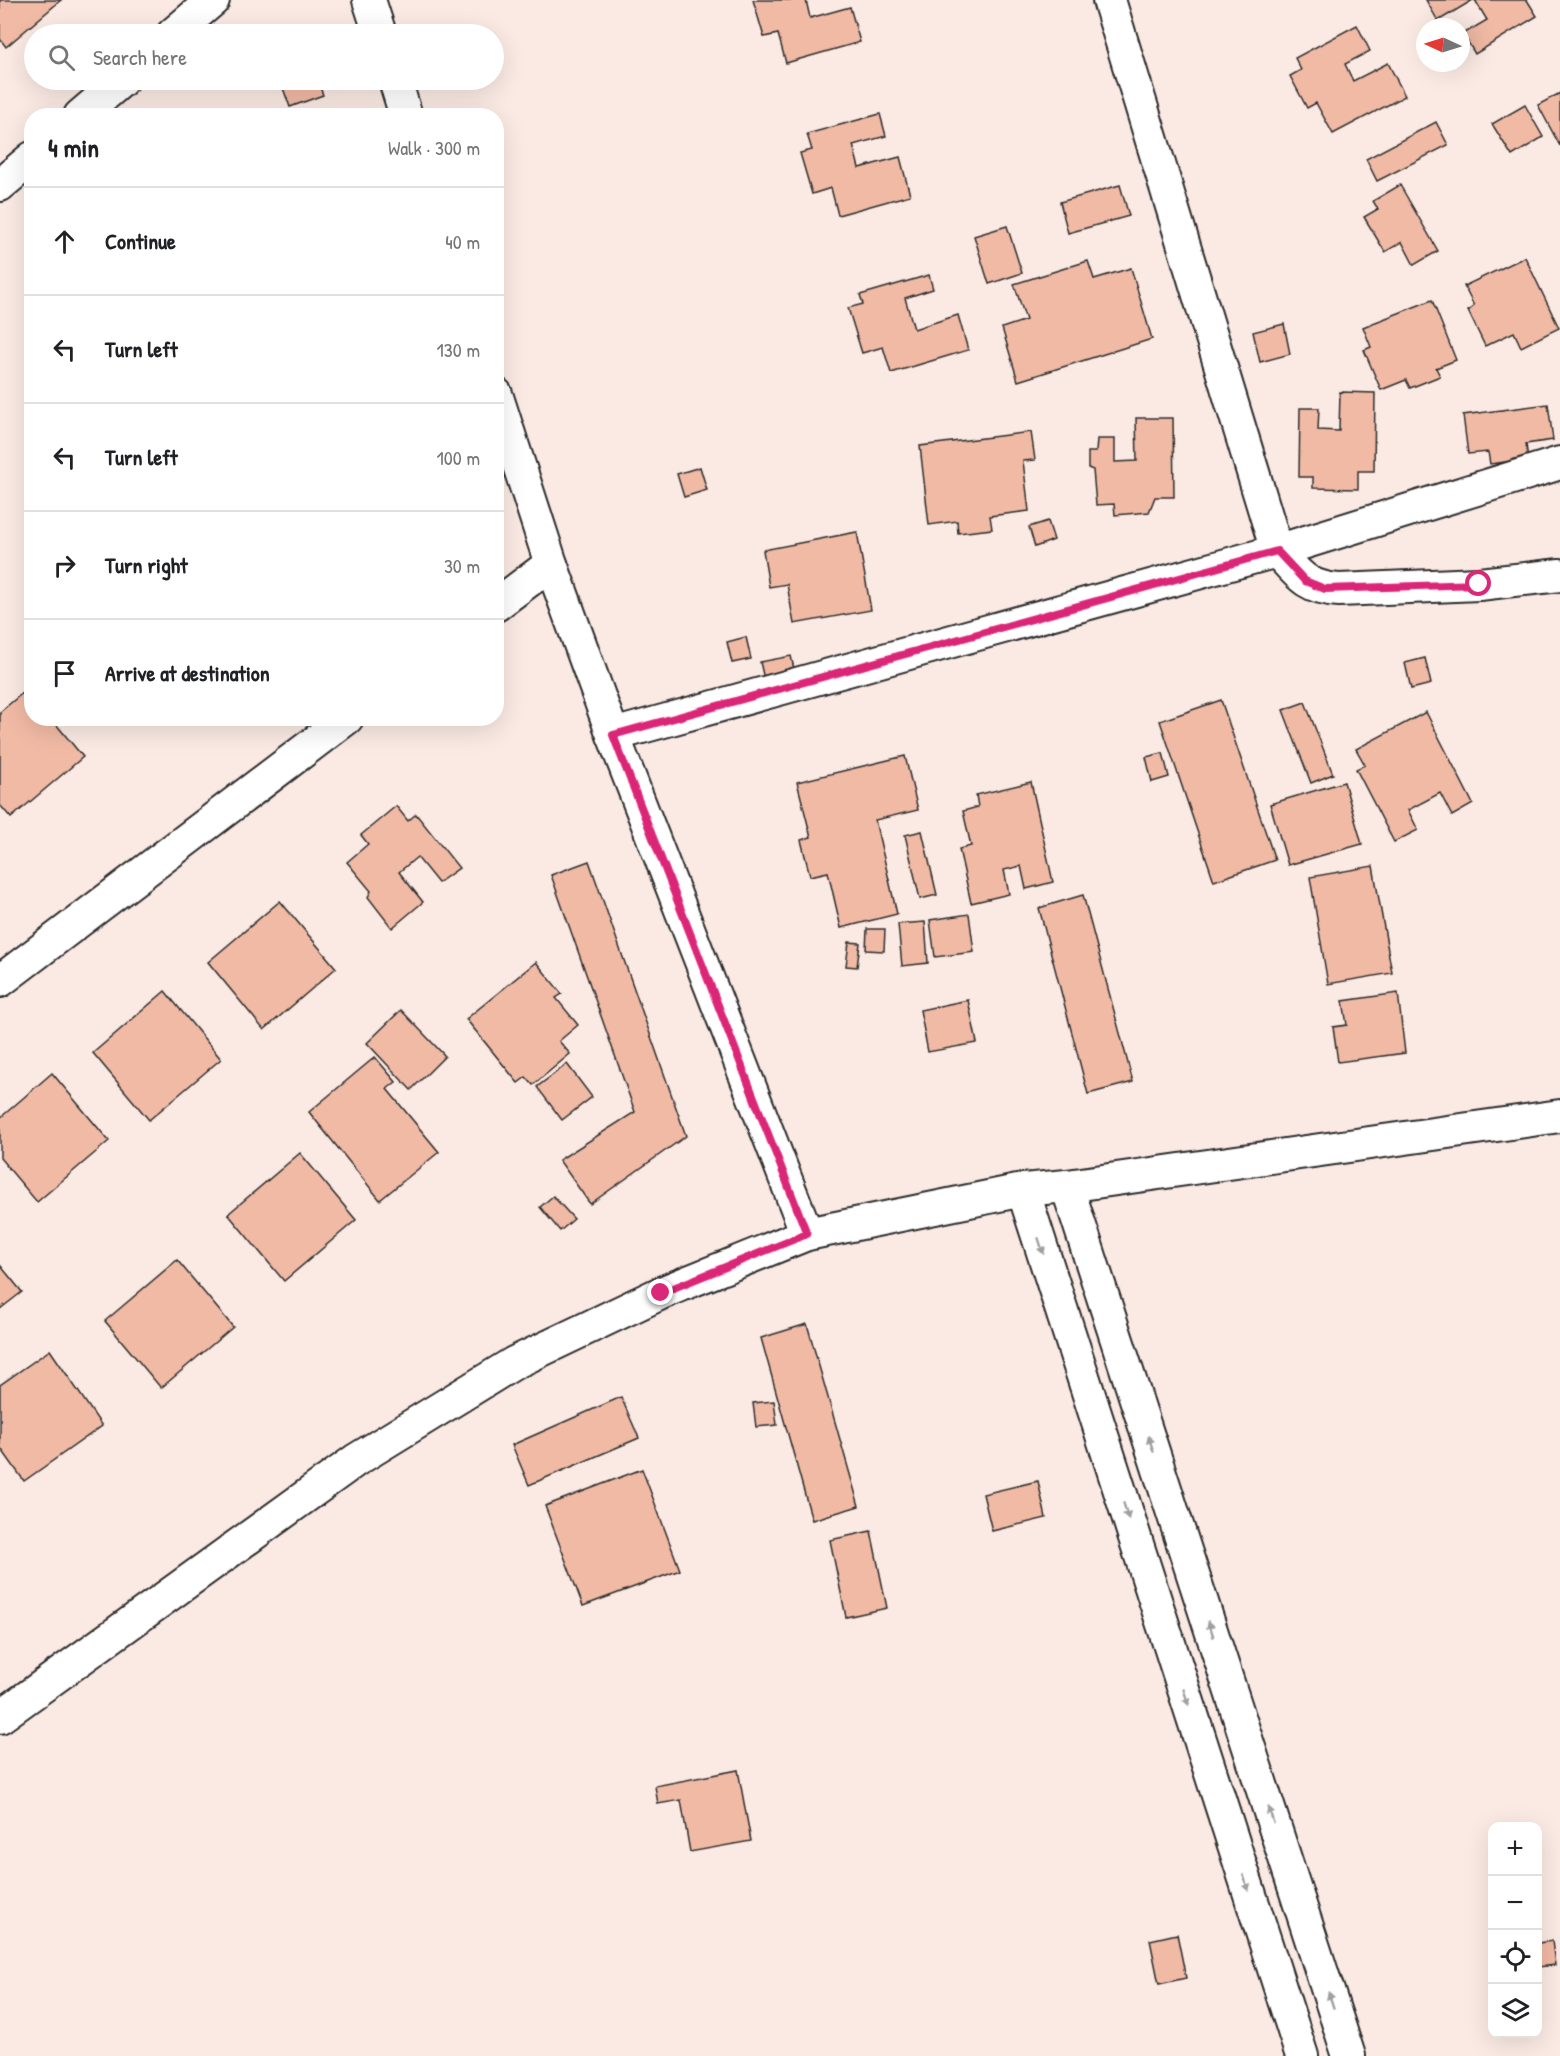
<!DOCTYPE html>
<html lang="en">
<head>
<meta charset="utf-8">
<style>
  :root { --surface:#fff; --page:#f2f2f2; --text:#202124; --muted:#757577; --line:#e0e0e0 }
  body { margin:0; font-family:"Patrick Hand",sans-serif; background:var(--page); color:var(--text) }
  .controls { position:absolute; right:18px; bottom:18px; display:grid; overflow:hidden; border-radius:12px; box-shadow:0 6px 24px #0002 }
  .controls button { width:54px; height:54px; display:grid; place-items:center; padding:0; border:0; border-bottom:2px solid var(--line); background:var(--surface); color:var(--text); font:30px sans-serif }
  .compass { position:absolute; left:1416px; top:18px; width:54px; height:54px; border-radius:50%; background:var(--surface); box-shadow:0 6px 24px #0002; rotate:274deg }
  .stop { position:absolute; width:18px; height:18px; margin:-14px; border:4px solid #db2777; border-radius:50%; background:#fff }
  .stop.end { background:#db2777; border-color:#fff; box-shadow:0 2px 6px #0008 }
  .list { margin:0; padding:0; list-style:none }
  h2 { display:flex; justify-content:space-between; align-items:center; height:78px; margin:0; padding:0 24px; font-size:26px }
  h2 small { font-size:20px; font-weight:400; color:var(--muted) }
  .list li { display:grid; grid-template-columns:39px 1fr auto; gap:18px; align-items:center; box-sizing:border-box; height:108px; padding:0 24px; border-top:2px solid var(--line) }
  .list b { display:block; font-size:22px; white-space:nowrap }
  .list em { font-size:20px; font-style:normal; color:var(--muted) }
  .icon { flex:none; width:33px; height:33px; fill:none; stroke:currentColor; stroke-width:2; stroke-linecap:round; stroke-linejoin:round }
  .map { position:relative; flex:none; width:1560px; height:2056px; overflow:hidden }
  .search { position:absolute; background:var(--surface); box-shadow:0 6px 24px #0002; left:24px; top:24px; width:480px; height:66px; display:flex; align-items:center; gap:15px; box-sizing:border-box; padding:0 21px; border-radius:33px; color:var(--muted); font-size:22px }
  .panel { position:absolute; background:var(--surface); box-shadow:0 6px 24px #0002; left:24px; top:108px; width:480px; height:618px; border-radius:24px }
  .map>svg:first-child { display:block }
  .building { fill:#f1baa5; stroke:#2b2b2b; stroke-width:1.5 }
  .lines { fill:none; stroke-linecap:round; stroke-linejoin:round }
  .minor-casing { stroke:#2b2b2b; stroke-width:36 }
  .minor { stroke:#fff; stroke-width:32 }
  .oneway { fill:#a0a0a0 }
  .route { stroke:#db2777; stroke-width:8 }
</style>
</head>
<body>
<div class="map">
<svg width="1560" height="2056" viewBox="0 0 1560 2056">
  <rect width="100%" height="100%" fill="#fbeae4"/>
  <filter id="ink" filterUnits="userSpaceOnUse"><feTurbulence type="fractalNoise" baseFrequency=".0167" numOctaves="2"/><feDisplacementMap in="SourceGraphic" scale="12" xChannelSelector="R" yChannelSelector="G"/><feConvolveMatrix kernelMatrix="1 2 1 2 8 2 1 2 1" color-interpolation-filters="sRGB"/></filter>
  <g filter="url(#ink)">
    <!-- building -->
    <g class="building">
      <path d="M0,0H61L6,47L0,39Z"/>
      <path d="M753,0H806L810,18L850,7L860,42L786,63L778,34L764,37Z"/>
      <path d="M1426,0H1473L1438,21Z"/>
      <path d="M1475,0H1527L1537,16L1475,54L1463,34L1487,20Z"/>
      <path d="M1357,25L1370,51L1345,64L1353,81L1388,63L1405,96L1333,134L1316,103L1307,108L1290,76L1301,70L1295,58Z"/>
      <path d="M280,80H317L323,95L290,107Z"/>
      <path d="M1560,93V146L1538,105Z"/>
      <path d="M1525,105L1543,137L1512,156L1492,124Z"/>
      <path d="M880,114L886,136L853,145L859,168L900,157L910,195L838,215L831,188L812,194L800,153L812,150L807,134Z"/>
      <path d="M1436,122L1448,145L1377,181L1366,159Z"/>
      <path d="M1120,185L1129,216L1068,233L1060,202Z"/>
      <path d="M1400,185L1438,251L1414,265L1402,242L1385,252L1364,217L1378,209L1373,201Z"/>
      <path d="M1007,226L1022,273L989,284L974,236Z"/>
      <path d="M1525,257L1559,328L1521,347L1514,332L1485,346L1468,311L1474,306L1464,286Z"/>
      <path d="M1088,261L1094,279L1131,268L1152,339L1018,381L1002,328L1026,320L1014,284Z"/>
      <path d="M929,275L933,289L905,298L914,329L958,315L968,350L891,373L883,347L862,353L848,308L863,304L860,295Z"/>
      <path d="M1432,300L1456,360L1436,368L1440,376L1410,388L1406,380L1381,390L1364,350L1371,347L1363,327Z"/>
      <path d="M1284,324L1290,354L1260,362L1253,332Z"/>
      <path d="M1340,392L1375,393L1374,471H1358V489L1313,488V477H1299L1300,408H1319L1318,430L1339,431Z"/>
      <path d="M1548,404L1553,440L1526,444L1528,459L1490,464L1488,452L1468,454L1463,415Z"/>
      <path d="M1136,418H1173L1174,497H1155L1149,512L1115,515L1114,504L1096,505L1093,470L1088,468V452H1096L1097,439H1115V462L1137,461Z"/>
      <path d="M1031,432L1035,460L1023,461L1029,511L990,516L992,529L958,533L957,521L929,525L920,446Z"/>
      <path d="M700,467L707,490L684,497L677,474Z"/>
      <path d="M1048,521L1054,540L1035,547L1029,527Z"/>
      <path d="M857,532L871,610L794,624L787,584L769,587L763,550Z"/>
      <path d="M746,637L751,659L732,663L727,642Z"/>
      <path d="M791,656L795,673L764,679L760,662Z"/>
      <path d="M1425,658L1431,684L1411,689L1405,663Z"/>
      <path d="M26,690L32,696V718H51L83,757L11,818L0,805V712Z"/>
      <path d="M1221,700L1275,860L1214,881L1160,721Z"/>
      <path d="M1305,702L1333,774L1311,783L1283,710Z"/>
      <path d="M1426,712L1473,804L1452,816L1440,793L1408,810L1418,830L1394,842L1356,769L1365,765L1356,749Z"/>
      <path d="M1163,753L1169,777L1152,782L1146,757Z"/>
      <path d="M905,756L918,810L875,820L897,914L841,928L828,872L810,876L801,840L811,837L797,782Z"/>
      <path d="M1031,782L1053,882L1026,889L1021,866L1004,870L1009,894L971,903L959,849L971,846L963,811L978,807L976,795Z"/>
      <path d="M1344,782L1362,844L1288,865L1270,804Z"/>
      <path d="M396,806L408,821L416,814L459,868L438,883L417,857L399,872L423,902L392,928L368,897L371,891L347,862L368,844L361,835Z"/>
      <path d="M922,831L937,895L920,899L905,835Z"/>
      <path d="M589,861L686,1136L590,1204L559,1160L635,1112L551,875Z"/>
      <path d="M1373,866L1392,973L1328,984L1310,877Z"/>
      <path d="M1083,895L1133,1082L1088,1094L1039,908Z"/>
      <path d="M280,901L336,968L264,1030L208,962Z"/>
      <path d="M969,914L974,952L935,957L930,920Z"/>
      <path d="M925,922L928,963L902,966L898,924Z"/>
      <path d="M867,929H885L884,951L866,950Z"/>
      <path d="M849,942L860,943L857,967L846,966Z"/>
      <path d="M536,962L562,994L556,998L578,1025L559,1041L570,1054L533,1085L526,1077L518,1083L466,1019Z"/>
      <path d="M165,991L221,1059L149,1120L93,1053Z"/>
      <path d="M1398,993L1405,1053L1338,1062L1333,1027L1347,1025L1343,1001Z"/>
      <path d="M968,1000L977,1043L928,1052L920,1010Z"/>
      <path d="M401,1010L445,1056L411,1090L367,1043Z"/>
      <path d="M375,1057L396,1082L387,1089L439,1152L380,1200L309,1112Z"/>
      <path d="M567,1064L592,1097L562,1120L537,1087Z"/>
      <path d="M52,1073L109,1141L37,1202L0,1158V1118Z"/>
      <path d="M300,1153L356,1220L284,1281L228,1214Z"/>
      <path d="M553,1196L574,1219L560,1231L540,1207Z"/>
      <path d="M177,1260L233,1327L161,1388L105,1321Z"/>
      <path d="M0,1265L22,1292L0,1309Z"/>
      <path d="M807,1324L859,1506L812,1520L761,1338Z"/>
      <path d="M50,1350L102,1426L24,1481L0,1447V1385Z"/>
      <path d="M621,1397L639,1438L529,1485L512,1445Z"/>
      <path d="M774,1401L777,1425L756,1427L753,1403Z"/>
      <path d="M642,1469L680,1570L583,1606L545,1506Z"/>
      <path d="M1038,1481L1046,1518L992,1531L983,1494Z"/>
      <path d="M871,1531L887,1608L846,1617L830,1540Z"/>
      <path d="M738,1770L751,1841L690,1852L681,1800L658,1804L655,1786Z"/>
      <path d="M1177,1934L1186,1978L1159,1984L1150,1940Z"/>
      <path d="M1552,1941L1555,1965L1538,1967V1943Z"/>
    </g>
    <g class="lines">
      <defs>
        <g id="minor">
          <path d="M369,0L380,34"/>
          <path d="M1109,0L1277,551C1298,574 1306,588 1339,590L1479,584L1560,575"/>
          <path d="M173,34L213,0"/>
          <path d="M395,80L406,116"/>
          <path d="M80,116L122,80"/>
          <path d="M0,185L32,158"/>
          <path d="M496,394L551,564L613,735L807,1234"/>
          <path d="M496,605L551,564"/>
          <path d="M613,735L1277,551L1560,463"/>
          <path d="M0,981L347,718"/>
          <path d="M1067,1186L1349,2056"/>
          <path d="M1023,1190L1302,2056"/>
          <path d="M0,1717L356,1460L514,1363L661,1293L807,1234L1023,1190L1067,1186L1560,1116"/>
        </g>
      </defs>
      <!-- minor casing -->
      <use href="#minor" class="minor-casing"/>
      <!-- minor -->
      <use href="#minor" class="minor"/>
    </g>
    <!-- one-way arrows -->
    <defs><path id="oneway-solid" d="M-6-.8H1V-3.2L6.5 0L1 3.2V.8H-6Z" transform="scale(1.5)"/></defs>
    <g class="oneway">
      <use href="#oneway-solid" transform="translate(1041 1246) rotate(72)"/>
      <use href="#oneway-solid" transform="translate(1151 1444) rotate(-108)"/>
      <use href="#oneway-solid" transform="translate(1126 1511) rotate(72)"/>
      <use href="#oneway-solid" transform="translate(1211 1629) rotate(-108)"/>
      <use href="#oneway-solid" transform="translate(1186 1697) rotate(72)"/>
      <use href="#oneway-solid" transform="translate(1271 1815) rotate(-108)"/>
      <use href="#oneway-solid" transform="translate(1246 1883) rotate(72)"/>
      <use href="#oneway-solid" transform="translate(1331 2000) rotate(-108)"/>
    </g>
  </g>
  <g class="lines" filter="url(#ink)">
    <!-- route -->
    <path class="route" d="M661,1293L807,1234L613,735L1277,551L1305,581L1325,589L1479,584"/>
  </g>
</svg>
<div class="controls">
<button>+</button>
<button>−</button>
<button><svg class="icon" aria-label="locate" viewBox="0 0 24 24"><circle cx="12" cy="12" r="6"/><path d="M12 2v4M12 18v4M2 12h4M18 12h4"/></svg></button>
<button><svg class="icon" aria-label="layers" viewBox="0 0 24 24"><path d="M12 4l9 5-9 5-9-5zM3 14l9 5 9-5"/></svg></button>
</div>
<svg class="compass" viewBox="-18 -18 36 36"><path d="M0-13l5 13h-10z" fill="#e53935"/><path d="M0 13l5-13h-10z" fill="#757577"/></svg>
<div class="stop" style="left:1479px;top:584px"></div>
<div class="stop end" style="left:661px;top:1293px"></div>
<div class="search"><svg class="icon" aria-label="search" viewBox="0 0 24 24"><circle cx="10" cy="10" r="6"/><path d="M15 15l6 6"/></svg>Search here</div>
<section class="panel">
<h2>4 min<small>Walk · 300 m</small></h2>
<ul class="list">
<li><svg class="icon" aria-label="ahead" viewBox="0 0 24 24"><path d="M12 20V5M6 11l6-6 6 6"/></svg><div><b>Continue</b></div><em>40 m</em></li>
<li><svg class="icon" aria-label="left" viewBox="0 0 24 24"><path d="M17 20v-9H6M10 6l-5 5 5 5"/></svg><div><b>Turn left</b></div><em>130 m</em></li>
<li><svg class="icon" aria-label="left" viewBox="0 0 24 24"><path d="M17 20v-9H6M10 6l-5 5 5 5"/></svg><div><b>Turn left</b></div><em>100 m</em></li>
<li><svg class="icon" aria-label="right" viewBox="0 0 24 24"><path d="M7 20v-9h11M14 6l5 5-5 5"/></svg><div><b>Turn right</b></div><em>30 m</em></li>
<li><svg class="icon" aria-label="arrive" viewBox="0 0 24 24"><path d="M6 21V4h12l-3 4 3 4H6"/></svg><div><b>Arrive at destination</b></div></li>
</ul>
</section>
</div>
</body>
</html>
